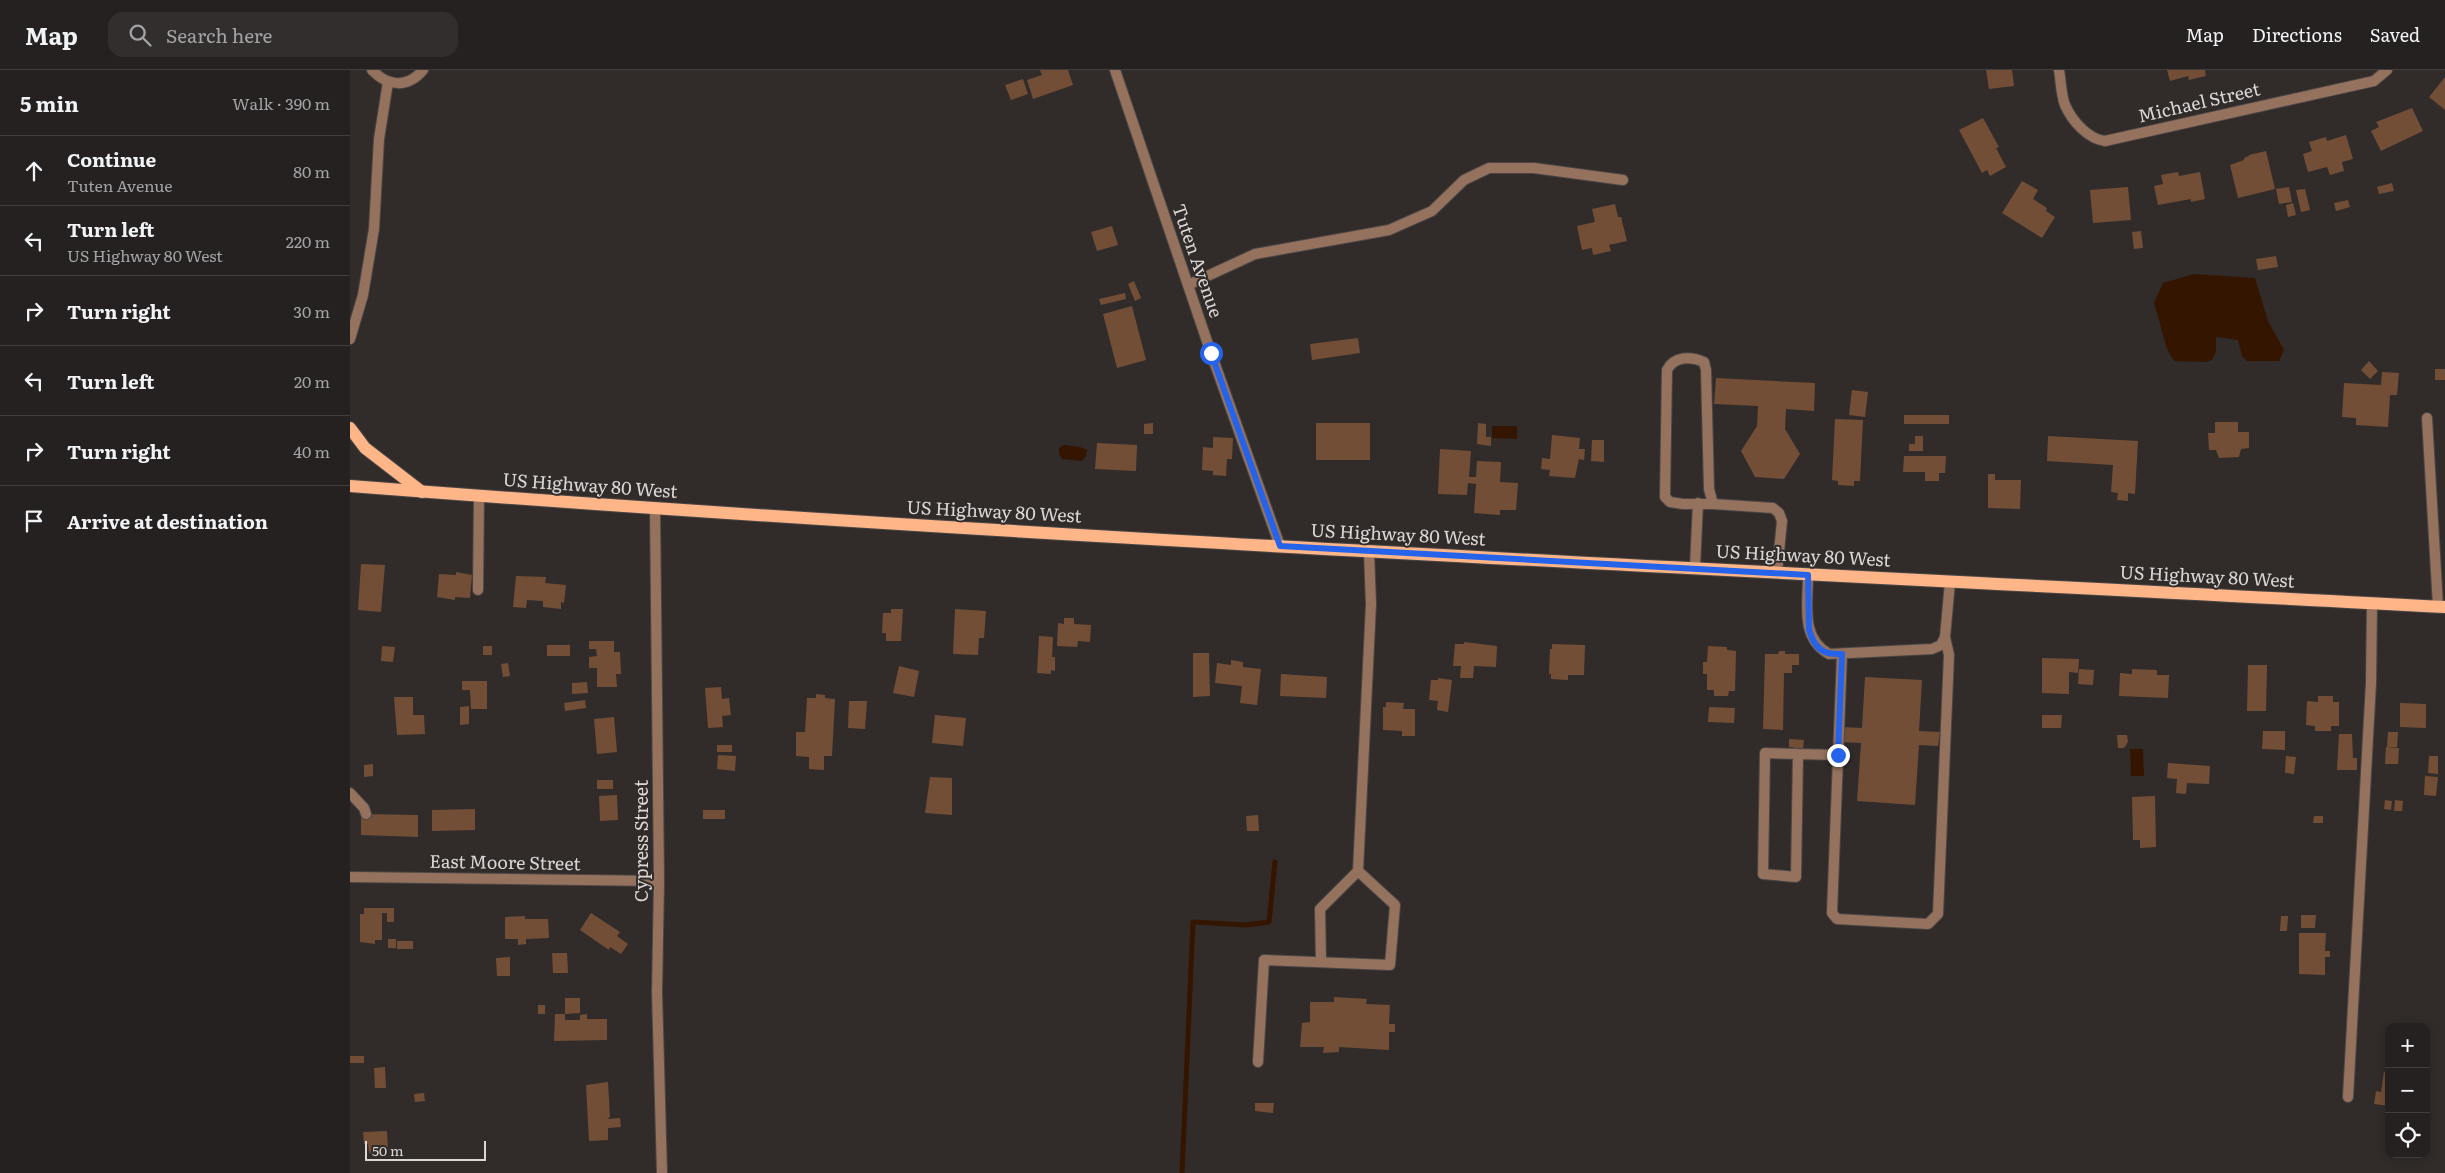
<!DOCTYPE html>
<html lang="en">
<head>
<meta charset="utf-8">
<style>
  :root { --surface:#252120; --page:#312e2d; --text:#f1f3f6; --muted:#a3a3a5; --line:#423e3e }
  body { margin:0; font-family:Literata,serif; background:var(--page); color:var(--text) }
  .controls { position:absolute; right:15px; bottom:15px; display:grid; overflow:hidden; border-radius:10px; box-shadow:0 2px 12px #0003 }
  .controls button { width:45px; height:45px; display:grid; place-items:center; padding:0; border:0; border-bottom:1px solid var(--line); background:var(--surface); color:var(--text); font:25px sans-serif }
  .scale { position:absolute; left:15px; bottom:12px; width:121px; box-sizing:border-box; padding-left:5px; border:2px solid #dad7d6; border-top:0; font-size:14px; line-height:18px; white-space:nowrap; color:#dad7d6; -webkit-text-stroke:4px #312c2a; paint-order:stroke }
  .stop { position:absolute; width:15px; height:15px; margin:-11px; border:4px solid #2563eb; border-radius:50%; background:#fff }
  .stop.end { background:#2563eb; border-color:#fff; box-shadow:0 1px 5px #0008 }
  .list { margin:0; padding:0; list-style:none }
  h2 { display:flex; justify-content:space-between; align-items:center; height:65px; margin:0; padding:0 20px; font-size:21px }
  h2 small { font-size:16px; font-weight:400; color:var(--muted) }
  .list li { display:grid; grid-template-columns:32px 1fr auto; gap:15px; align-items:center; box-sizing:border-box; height:70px; padding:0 20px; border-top:1px solid var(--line) }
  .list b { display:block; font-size:19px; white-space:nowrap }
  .list p { margin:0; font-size:16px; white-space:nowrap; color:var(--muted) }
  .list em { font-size:16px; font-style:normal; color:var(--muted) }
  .icon { flex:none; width:28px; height:28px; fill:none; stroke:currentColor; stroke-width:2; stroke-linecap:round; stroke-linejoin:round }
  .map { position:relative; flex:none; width:2095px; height:1103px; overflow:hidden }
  header { display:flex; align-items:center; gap:30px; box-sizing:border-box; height:70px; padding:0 25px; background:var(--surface); border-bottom:1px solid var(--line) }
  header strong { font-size:24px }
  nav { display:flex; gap:28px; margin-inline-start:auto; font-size:18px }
  .search { width:350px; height:45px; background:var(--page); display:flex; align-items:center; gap:12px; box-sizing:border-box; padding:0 18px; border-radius:15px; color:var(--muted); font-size:19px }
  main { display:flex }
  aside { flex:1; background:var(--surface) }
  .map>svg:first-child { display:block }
  .water { fill:#341500 }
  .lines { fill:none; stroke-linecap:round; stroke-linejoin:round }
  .stream { stroke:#341500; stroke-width:5 }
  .building { fill:#734e37 }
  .lane-casing { stroke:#4c4746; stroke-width:12 }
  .street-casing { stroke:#4c4746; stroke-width:12 }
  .primary-casing { stroke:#4c4746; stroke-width:14 }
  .lane { stroke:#95725d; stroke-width:10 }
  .street { stroke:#95725d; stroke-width:10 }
  .primary { stroke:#feb689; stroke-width:12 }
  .route { stroke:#2563eb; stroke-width:6 }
  .labels { text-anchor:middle; stroke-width:4; stroke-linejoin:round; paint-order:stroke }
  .street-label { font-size:18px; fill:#dad7d6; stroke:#312c2a }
</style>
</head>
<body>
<header>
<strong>Map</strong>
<div class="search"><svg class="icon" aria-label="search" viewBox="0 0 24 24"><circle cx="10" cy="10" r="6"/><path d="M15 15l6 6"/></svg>Search here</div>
<nav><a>Map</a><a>Directions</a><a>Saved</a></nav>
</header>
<main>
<aside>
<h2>5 min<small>Walk · 390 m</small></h2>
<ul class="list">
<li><svg class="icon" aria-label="ahead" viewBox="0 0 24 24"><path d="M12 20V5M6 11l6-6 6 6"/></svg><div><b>Continue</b><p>Tuten Avenue</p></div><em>80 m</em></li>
<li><svg class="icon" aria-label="left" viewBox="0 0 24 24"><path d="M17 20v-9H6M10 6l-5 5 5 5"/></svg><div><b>Turn left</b><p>US Highway 80 West</p></div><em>220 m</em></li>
<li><svg class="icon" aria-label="right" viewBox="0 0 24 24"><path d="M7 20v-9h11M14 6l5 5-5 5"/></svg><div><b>Turn right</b></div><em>30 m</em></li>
<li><svg class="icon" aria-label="left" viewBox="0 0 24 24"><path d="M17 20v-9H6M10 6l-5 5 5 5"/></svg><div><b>Turn left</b></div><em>20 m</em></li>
<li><svg class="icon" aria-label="right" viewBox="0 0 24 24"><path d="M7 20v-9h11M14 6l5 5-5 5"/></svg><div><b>Turn right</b></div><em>40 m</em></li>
<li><svg class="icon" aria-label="arrive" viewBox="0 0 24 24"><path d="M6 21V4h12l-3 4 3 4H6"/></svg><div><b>Arrive at destination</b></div></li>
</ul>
</aside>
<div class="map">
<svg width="2095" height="1103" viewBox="0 0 2095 1103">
  <rect width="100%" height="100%" fill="#312c2a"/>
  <!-- water -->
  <g class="water">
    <path d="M1844,204L1905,208L1918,251L1934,280L1929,291H1897L1892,286L1888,270L1866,267V282L1862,290L1856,292L1824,291L1817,279L1804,233L1813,213Z"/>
    <path d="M1142,356H1167V369L1142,368Z"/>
    <path d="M714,375L730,377L737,380L736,386L732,391L712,389L709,384V378Z"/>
    <path d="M1780,679H1793L1794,706H1781Z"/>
  </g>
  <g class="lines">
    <!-- stream -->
    <path class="stream" d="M832,1103L843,852L896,855L919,852L925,792"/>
  </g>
  <!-- building -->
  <g class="building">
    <path d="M690,0H718L723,15L683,29L677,10L692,5Z"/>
    <path d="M1636,0H1662L1664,16L1639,19Z"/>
    <path d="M1817,0H1855L1856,6L1839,10L1838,6L1820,11Z"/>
    <path d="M2095,7V40L2079,27Z"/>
    <path d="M673,9L678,24L661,30L655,15Z"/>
    <path d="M2062,38L2073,61L2031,81L2021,61L2029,57L2026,52Z"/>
    <path d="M1633,48L1649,77L1646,78L1656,97L1640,106L1637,100L1632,103L1609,60Z"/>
    <path d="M1996,65L2003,89L1992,92L1994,101L1980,105L1977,97L1958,102L1953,84L1962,81L1959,72L1976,67L1977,71Z"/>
    <path d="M1916,81L1925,119L1888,128L1880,95L1894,90V88L1899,86V85Z"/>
    <path d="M1828,102L1829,106L1850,102L1855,129L1841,132V129L1808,135L1804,116L1813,114L1811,105Z"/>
    <path d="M1672,111L1688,120L1683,129L1697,138L1696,141L1705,147L1692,168L1652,143Z"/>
    <path d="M2042,113L2044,121L2029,124L2027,117Z"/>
    <path d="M1778,117L1781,150L1743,153L1740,120Z"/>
    <path d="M1939,117L1942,132L1929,134L1926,119Z"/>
    <path d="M1955,119L1960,140L1951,142L1946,120Z"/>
    <path d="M1998,130L2000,137L1986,141L1984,133Z"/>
    <path d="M1943,133L1946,145L1938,147L1936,135Z"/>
    <path d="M1265,134L1268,147H1271L1277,171L1259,175L1261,181L1243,185L1242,178L1232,180L1227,156L1245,152L1242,139Z"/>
    <path d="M762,156L768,175L747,181L741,162Z"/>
    <path d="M1791,161L1793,178L1784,179L1782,162Z"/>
    <path d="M1926,186L1928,197L1908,200L1906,189Z"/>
    <path d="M784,211L791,228L785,231L778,214Z"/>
    <path d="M775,223L776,229L751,235L749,229Z"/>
    <path d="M782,236L796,290L767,298L753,244Z"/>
    <path d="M1008,268L1010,283L962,290L960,274Z"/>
    <path d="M2019,291L2028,301L2020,309L2011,300Z"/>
    <rect x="2085" y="299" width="10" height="11"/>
    <path d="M2032,302L2049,303L2047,325H2040L2038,357L2006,355V348L1992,347L1994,313L2031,315Z"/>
    <path d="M1366,308L1465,313L1464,341L1436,339L1435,359L1450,384L1434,409L1405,407L1391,381L1407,356L1408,336L1364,334Z"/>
    <path d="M1502,320L1518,322L1515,347L1499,345Z"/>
    <rect x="1554" y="345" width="45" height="9"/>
    <path d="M1485,349L1513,350L1510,411H1504V416L1488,415V411L1482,410Z"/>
    <path d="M1865,352H1888V362H1899V378L1891,379L1889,387L1869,388L1866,380H1859L1858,363H1865Z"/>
    <path d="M803,353V364H794V354Z"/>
    <rect x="966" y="353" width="54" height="37"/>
    <path d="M1128,353L1136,354V367H1141V376L1127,374Z"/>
    <path d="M1202,365L1230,368L1229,379H1235L1234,390L1229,389L1225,408L1199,406L1200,400L1191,399L1192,388L1200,389Z"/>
    <path d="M1565,366H1573V381H1559V374H1565Z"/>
    <path d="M1698,366L1788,371L1785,424L1778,423V431L1767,430L1768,423L1761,422L1763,395L1697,391Z"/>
    <path d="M863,367L883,368L882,389H877L876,406L863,405V401L852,400L853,377L863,378Z"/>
    <path d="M1242,370H1254V392L1241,391Z"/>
    <path d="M747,373L787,375L786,401L745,399Z"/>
    <path d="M1090,379L1121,381L1119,407H1126L1127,391L1151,392L1150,412L1168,413L1166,440H1150V445L1124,443L1126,414L1118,413L1117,425L1088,424Z"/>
    <path d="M1554,386H1596L1595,403H1589V411H1575V402H1553Z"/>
    <path d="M1638,404H1645V410H1671L1670,439L1638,438Z"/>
    <path d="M11,494L35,495L31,542L8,540Z"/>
    <path d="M106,502L122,505L120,528L105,527V530L87,527L89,504L106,505Z"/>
    <path d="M166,506L196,507L195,513L216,515L214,533L211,532V539L193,537V531L177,530L176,538L163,537Z"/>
    <path d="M541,539H553L551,571H536V563H532L533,543H541Z"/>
    <path d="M605,539L636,541L634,568H629L628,585L603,584Z"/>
    <path d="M714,548H724V554L741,555L740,572L728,571L727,577L707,576L708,553L714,554Z"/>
    <path d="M689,566L703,567L702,587H705V601L701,600V604L687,603Z"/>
    <path d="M239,571H264V582H270L271,604H266L267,617H247V598H239V587L247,586L246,579H239Z"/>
    <path d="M1114,572L1147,576L1146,597L1124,596L1123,608H1110L1111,596H1103L1105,574H1114Z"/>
    <path d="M1202,574L1235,575L1234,605H1218V610L1201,609V604H1199L1200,579H1202Z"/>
    <rect x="197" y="575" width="23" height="11"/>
    <path d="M32,576L45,577L43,592L31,591Z"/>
    <rect x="133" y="576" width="9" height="9"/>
    <path d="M1358,576L1377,577V580L1386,581L1385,621H1379L1378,626H1364V620H1357V604H1353V592H1357Z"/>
    <path d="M1429,581H1435V584H1449V595H1442V603H1434L1433,660L1413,659L1415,584H1428Z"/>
    <path d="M843,583H859L860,626L843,627Z"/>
    <path d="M1692,588L1729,589L1728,603L1719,602V624L1692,623Z"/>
    <path d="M881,590L893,592V597L911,599L907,635L890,633L892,616L865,613L867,593L881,595Z"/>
    <path d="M158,593L160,606L153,607L151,594Z"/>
    <path d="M1898,595H1917L1916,641H1897Z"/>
    <path d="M549,596L569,601L564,627L543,623Z"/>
    <path d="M1729,599L1744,600L1743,615L1728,614Z"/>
    <path d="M1782,599L1807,600V605H1819L1818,628L1769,626L1770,603L1782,604Z"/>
    <path d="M931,604L977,607L976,628L930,626Z"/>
    <path d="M1515,607L1572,610L1569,661L1590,662L1588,676L1569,675L1565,735L1507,731L1511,673L1490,672L1491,657L1512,658Z"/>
    <path d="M1088,608L1102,610L1098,642L1087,640L1088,631L1079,630L1081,610H1088Z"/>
    <path d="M112,611H137V639H121L120,620H112Z"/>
    <path d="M237,612L238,623L222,624V613Z"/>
    <path d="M371,617L372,629L379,628L381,645L372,646L373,657L358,658L355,618Z"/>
    <path d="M466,624L475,625V628L485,629L482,686H474V700L459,699V687L446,686V662H455L457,628H466Z"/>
    <path d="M1968,626H1983V632H1989V656H1981V661H1965V656L1956,655L1957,631L1968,632Z"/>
    <path d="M44,627H63V645H74L75,664L47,665Z"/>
    <path d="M235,630L236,638L215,641L214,633Z"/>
    <path d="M499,631H517L515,659L498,658Z"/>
    <path d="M1036,632L1054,633L1053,639H1065V666H1052V661L1033,660V637H1036Z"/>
    <path d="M2050,633L2076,634V658L2050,657Z"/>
    <path d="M119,636V654L110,655V637Z"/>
    <path d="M1359,637L1385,638L1384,653L1358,652Z"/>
    <path d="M585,645L616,648L613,676L582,673Z"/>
    <path d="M1692,645H1712L1711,658H1692Z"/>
    <path d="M264,647L267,682L247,684L244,649Z"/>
    <path d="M1913,661H1935V680L1912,679Z"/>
    <path d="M2038,662H2048L2047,677H2037Z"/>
    <path d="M1989,664H2002L2003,688H2007V700H1987Z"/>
    <path d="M1767,665H1777L1778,672L1774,678H1768Z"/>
    <path d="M1439,669L1454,670L1453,679L1439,677Z"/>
    <rect x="367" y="675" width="15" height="7"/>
    <path d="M2036,677L2049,678L2048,694H2035Z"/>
    <path d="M368,685L386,686L385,701L367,699Z"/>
    <path d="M1936,686L1946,687L1944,704L1935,703Z"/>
    <path d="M2079,686H2088V704L2078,703Z"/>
    <path d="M1818,693L1860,696L1859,714L1837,713L1836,724L1826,723L1827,709L1817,708Z"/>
    <path d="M23,694V706L14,707V695Z"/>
    <path d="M2075,706L2088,707L2086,726L2074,725Z"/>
    <path d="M580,707L602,708V745L575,743Z"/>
    <rect x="247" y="710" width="16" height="9"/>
    <path d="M267,725L268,750L250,751L249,726Z"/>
    <path d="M1805,726L1806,777L1790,778V770H1783L1782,727Z"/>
    <path d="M2035,730L2042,731L2041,740L2034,739Z"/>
    <path d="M2045,730L2053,731L2052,741H2044Z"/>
    <path d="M125,739V760L82,761V740Z"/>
    <rect x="353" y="740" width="22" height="9"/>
    <path d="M11,744L68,745V767L11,765Z"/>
    <path d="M908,745L909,761H897L896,746Z"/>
    <path d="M1964,746H1973V753H1963Z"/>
    <path d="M14,838H44V852H37V843H32V870H25V874L10,872V844H14Z"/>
    <path d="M241,843L270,862L267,866L278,874L271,884L260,877L259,880L230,860Z"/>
    <path d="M1951,845H1966L1965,858H1951Z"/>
    <path d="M175,846V849H198L199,868L176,869V874L168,875V869H155V847Z"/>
    <path d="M1931,846H1938L1937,861H1930Z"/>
    <path d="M1949,863H1976L1975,881H1980V887H1975V905L1949,904Z"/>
    <rect x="38" y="869" width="8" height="9"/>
    <rect x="47" y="871" width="16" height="8"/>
    <path d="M202,883H217L218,903H203Z"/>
    <path d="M160,887V906H147L146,888Z"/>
    <path d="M984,927L1017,929L1016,934L1040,935L1039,954H1045V962H1039V980L989,977V982L973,983L974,977H950L952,953L960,952V932H984Z"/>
    <path d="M215,928H230V943L215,944V950H230V945L237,944V949H257V970L204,971L205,944H215Z"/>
    <rect x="188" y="935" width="7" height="9"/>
    <rect x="0" y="986" width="14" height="7"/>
    <path d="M35,997L36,1018H25L24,998Z"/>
    <path d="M2034,1002L2039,1003V1036L2024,1034L2026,1021L2031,1022Z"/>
    <path d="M258,1012L260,1047L257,1049L270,1048L271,1057L258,1058V1070L239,1071L236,1015Z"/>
    <path d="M74,1023L75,1031L65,1032L64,1024Z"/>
    <path d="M905,1033H924L923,1043L905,1041Z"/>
    <path d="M37,1061L38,1082L19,1083L18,1074H14L13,1062Z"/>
  </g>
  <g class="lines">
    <defs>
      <g id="lane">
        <path d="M2077,348L2088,536"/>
        <path d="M1363,434L1359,419L1356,300L1354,292C1341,286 1324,286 1317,300L1315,427L1320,432L1333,434H1363L1423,438L1429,443L1432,451L1427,502"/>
        <path d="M1345,497L1348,433"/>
        <path d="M1458,505C1458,534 1450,568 1479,584L1582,579L1591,575L1595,567L1600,512"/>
        <path d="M128,520L129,426"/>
        <path d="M1492,584L1482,843L1487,849L1578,854L1588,844L1599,585L1595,567"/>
        <path d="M1448,684L1415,683L1413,804L1446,807L1448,684L1488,685"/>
        <path d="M0,723L14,738L16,744"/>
        <path d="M971,892L970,839L1008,801L1021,534L1019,482"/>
        <path d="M908,992L914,890L1040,895L1045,835L1008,801"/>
        <path d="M1998,1027L2021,613L2022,533"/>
      </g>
      <g id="street">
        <path d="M22,0C38,17 58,18 73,0"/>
        <path d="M765,0L861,283L930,476"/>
        <path d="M1709,0C1711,11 1711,25 1715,35C1722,51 1738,69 1755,71L2024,11L2037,0"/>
        <path d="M838,215L905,184L1039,160L1082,141L1114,110L1139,98H1184L1273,110"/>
        <path d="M0,269L13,225L24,159L29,69L38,12"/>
        <path d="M305,439L309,811L307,922L312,1103"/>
        <path d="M0,807L309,811"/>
      </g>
      <g id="primary">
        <path d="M0,358L15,378L72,422"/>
        <path d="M0,416C697,470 1397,500 2095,537"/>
      </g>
    </defs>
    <!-- lane casing -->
    <use href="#lane" class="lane-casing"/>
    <!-- street casing -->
    <use href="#street" class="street-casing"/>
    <!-- primary casing -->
    <use href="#primary" class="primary-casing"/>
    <!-- lane -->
    <use href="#lane" class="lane"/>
    <!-- street -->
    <use href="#street" class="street"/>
    <!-- primary -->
    <use href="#primary" class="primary"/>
  </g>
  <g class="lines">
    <!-- route -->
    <path class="route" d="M861,283L930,476L1458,505L1459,560C1465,579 1473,585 1492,584L1488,685"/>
  </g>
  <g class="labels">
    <!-- street labels -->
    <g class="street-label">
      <text transform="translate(1849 33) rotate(-13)" y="6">Michael Street</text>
      <text transform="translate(847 191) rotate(71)" y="6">Tuten Avenue</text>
      <text transform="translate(240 416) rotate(4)" y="6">US Highway 80 West</text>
      <text transform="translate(644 442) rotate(3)" y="6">US Highway 80 West</text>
      <text transform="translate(1048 465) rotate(3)" y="6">US Highway 80 West</text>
      <text transform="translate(1453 486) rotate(3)" y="6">US Highway 80 West</text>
      <text transform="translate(1857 507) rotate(3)" y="6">US Highway 80 West</text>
      <text transform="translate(292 771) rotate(-90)" y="6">Cypress Street</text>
      <text transform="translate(155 793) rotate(1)" y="6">East Moore Street</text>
    </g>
  </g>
</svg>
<div class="controls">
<button>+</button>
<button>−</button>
<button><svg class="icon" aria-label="locate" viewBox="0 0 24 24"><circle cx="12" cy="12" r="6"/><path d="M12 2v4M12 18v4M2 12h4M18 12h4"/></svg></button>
</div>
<div class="scale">50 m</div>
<div class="stop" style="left:861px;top:283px"></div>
<div class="stop end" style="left:1488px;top:685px"></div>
</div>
</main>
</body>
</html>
